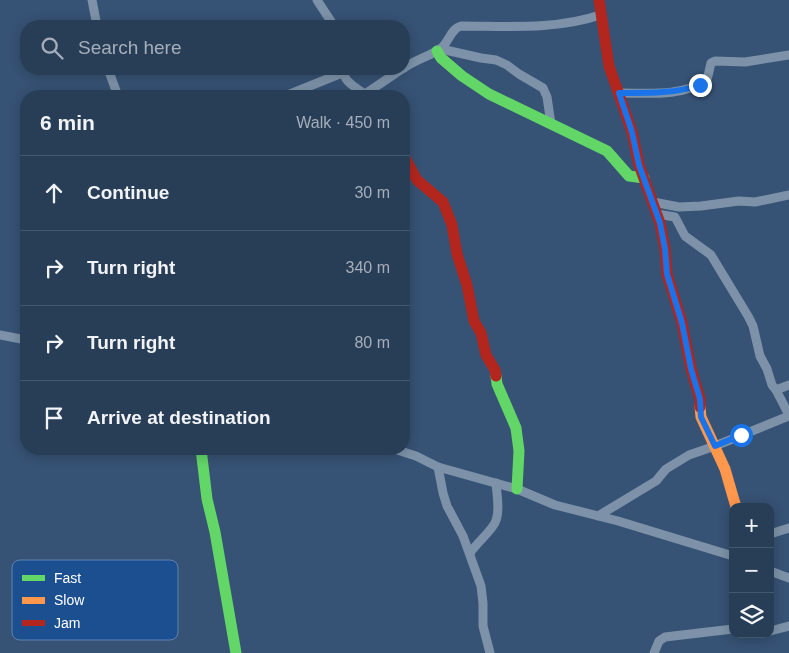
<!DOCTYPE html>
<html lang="en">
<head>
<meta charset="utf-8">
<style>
  :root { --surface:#283e57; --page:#30455d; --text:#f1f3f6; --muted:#a5aeba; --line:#44576d }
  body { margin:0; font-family:Arial,sans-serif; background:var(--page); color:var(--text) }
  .controls { position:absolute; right:15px; bottom:15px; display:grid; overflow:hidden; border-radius:10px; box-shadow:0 2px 12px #0003 }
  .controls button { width:45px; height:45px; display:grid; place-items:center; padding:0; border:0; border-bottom:1px solid var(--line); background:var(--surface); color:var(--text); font:25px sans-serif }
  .stop { position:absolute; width:15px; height:15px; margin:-11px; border:4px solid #1a73e8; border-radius:50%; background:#fff }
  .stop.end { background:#1a73e8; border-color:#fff; box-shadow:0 1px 5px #0008 }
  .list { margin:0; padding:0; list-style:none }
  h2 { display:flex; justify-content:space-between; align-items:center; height:65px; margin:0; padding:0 20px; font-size:21px }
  h2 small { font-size:16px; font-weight:400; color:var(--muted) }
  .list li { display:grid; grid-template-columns:32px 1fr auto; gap:15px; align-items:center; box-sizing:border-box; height:75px; padding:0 20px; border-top:1px solid var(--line) }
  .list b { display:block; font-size:19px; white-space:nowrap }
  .list em { font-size:16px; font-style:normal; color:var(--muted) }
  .icon { flex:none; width:28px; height:28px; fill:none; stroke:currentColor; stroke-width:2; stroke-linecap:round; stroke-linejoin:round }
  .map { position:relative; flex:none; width:789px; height:653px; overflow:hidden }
  .search { position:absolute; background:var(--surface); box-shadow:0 2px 12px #0003; left:20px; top:20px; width:390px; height:55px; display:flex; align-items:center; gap:12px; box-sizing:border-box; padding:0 18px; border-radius:20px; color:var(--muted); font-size:19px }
  .panel { position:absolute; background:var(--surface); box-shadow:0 2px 12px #0003; left:20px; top:90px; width:390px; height:365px; border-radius:20px }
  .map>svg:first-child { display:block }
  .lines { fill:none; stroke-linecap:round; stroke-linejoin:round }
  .street { stroke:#7d92a8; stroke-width:9 }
  .fast { stroke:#63d668; stroke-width:11 }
  .slow { stroke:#ff974d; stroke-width:11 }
  .jam { stroke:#b3261e; stroke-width:11 }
  .route { stroke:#1a73e8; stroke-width:6 }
  .key { fill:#1b4f8f; stroke:#5f84b1; stroke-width:1 }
  .key-label { font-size:14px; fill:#fff }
</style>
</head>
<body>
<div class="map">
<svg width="789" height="653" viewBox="0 0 789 653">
  <rect width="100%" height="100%" fill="#365274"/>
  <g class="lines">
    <!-- street -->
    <g class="street">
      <path d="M92,0L97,26"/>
      <path d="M317,0L334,26"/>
      <path d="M441,49L481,58L496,60L507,65L519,74L543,88L547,97L551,124"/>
      <path d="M404,68C415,60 430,56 440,49C449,43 450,29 461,26C507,26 556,30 600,15"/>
      <path d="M108,69L118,96"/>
      <path d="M343,69C343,83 358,88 367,96"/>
      <path d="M619,93C647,93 682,97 707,80L711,63L715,61L745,62L789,55"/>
      <path d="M365,94L402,69"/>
      <path d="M285,96L342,73"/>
      <path d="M653,202L679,207L701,206L739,201L755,202L789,195"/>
      <path d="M657,214L675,217L685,236L711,255L748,316L753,326L760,356L767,369L772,385L776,390L789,415"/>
      <path d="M0,335L26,340"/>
      <path d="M776,390L789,385"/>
      <path d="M394,449L416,456L438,467L517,489L555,505L618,521L733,556"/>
      <path d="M438,467L443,493L447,506L463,536L481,586L483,603V626L490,653"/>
      <path d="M598,516L656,481L666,469L689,455L715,446L789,416"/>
      <path d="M770,534L789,528"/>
      <path d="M470,553C477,543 486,536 493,526C501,516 497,496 496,483"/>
      <path d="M770,571L789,578"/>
      <path d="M770,631L789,626"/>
      <path d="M654,653L659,641L665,637L733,629"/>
    </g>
    <!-- fast -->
    <g class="fast">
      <path d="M437,51L441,58L462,76L489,94L607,151L629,176L644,178"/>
      <path d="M496,376L497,384L516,428L519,451L517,489"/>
      <path d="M201,449L207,499L215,532L236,653"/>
    </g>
    <!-- slow -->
    <path class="slow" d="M700,407L701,417L725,469L736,507"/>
    <!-- jam -->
    <g class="jam">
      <path d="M599,0L609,66L632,132L639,165L660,223L665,249L667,274L682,323L691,369L700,399V407"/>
      <path d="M404,156L417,180L443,202L452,225L457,254L467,285L474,321L481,333L486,355L495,370L496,376"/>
    </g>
  </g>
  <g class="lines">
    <!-- route -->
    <path class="route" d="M700,85C674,94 646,93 619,93L632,132L639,165L660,223L665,249L667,274L682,323L691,369L700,399L701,417L715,446L741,435"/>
  </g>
  <!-- legend -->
  <rect x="12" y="560" width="166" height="80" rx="8" class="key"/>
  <rect x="22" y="575" width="23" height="6" fill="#63d668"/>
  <rect x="22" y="597" width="23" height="7" fill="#ff974d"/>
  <rect x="22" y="620" width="23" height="6" fill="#b3261e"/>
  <g class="key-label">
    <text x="54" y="583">Fast</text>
    <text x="54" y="605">Slow</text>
    <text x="54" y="628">Jam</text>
  </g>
</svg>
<div class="controls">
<button>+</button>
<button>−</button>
<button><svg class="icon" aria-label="layers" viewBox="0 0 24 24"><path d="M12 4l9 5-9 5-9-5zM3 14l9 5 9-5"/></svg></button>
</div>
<div class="stop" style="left:741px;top:435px"></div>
<div class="stop end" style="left:700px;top:85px"></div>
<div class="search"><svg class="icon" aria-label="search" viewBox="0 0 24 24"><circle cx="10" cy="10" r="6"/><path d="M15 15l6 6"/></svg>Search here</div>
<section class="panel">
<h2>6 min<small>Walk · 450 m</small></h2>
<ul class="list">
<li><svg class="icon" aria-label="ahead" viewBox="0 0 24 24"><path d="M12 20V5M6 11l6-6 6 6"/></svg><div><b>Continue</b></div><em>30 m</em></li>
<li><svg class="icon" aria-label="right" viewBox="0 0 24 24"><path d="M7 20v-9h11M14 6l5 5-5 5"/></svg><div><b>Turn right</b></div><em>340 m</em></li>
<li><svg class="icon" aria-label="right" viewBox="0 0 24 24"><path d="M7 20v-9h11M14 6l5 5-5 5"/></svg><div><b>Turn right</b></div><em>80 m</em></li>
<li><svg class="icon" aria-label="arrive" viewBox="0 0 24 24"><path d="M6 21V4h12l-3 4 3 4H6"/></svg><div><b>Arrive at destination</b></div></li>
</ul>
</section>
</div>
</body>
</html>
